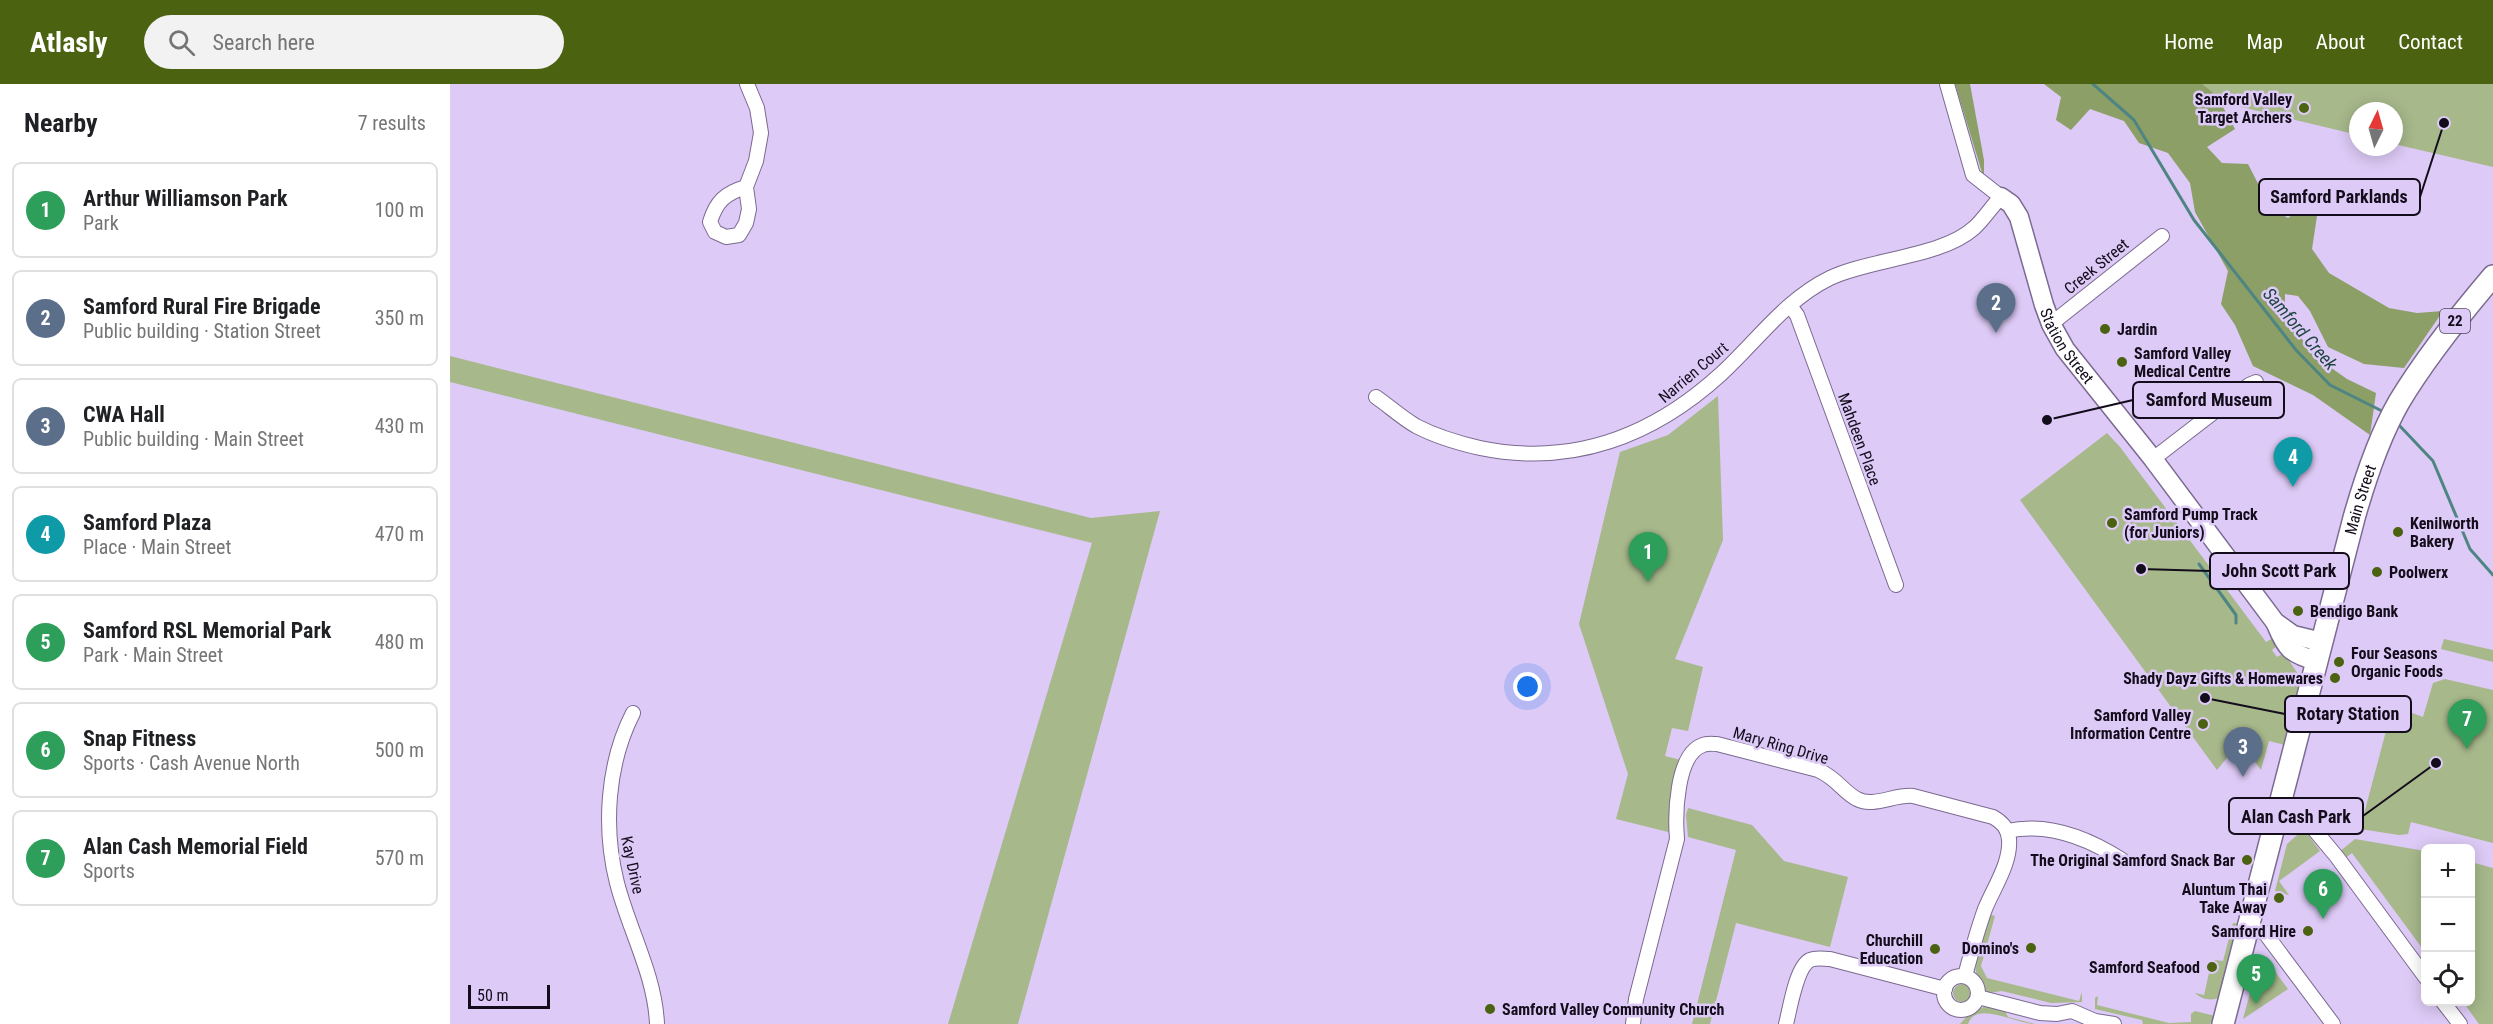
<!DOCTYPE html>
<html lang="en">
<head>
<meta charset="utf-8">
<style>
  :root { --surface:#fff; --page:#f2f2f2; --text:#202124; --muted:#757577; --line:#e0e0e0; --accent:#4b6210 }
  body { margin:0; font-family:"Roboto Condensed",sans-serif; background:var(--page); color:var(--text) }
  .controls { position:absolute; right:18px; bottom:18px; display:grid; overflow:hidden; border-radius:9px; box-shadow:0 3px 15px #0003 }
  .controls button { width:54px; height:54px; display:grid; place-items:center; padding:0; border:0; border-bottom:2px solid var(--line); background:var(--surface); color:var(--text); font:30px sans-serif }
  .compass { position:absolute; left:1899px; top:18px; width:54px; height:54px; border-radius:50%; background:var(--surface); box-shadow:0 3px 15px #0003; rotate:5deg }
  .scale { position:absolute; left:18px; bottom:15px; width:82px; box-sizing:border-box; padding-left:6px; border:3px solid #130c1b; border-top:0; font-size:16px; line-height:21px; white-space:nowrap; color:#130c1b; -webkit-text-stroke:4px #ddcaf6; paint-order:stroke }
  .you { position:absolute; left:1078px; top:603px; width:21px; height:21px; margin:-15px; border:4px solid #fff; border-radius:50%; background:#1a73e8; box-shadow:0 0 0 9px #1a73e833 }
  .badge { display:grid; place-items:center; width:39px; height:39px; border-radius:50%; background:var(--accent); color:#fff; font-size:20px; font-weight:700 }
  .pin { position:absolute; translate:-50% -50px; filter:drop-shadow(0 2px 3px #0008) }
  .pin::after { content:''; position:absolute; top:32px; width:21px; height:18px; background:inherit; clip-path:polygon(0 0,100% 0,50% 100%) }
  .list { margin:0; padding:0; list-style:none }
  h2 { display:flex; justify-content:space-between; align-items:center; height:78px; margin:0; padding:0 24px; font-size:26px }
  h2 small { font-size:20px; font-weight:400; color:var(--muted) }
  .list li { display:grid; grid-template-columns:39px 1fr auto; gap:18px; align-items:center; box-sizing:border-box; height:96px; margin:0 12px 12px; padding:0 12px; border:2px solid var(--line); border-radius:9px }
  .list b { display:block; font-size:22px; white-space:nowrap }
  .list p { margin:0; font-size:20px; white-space:nowrap; color:var(--muted) }
  .list em { font-size:20px; font-style:normal; color:var(--muted) }
  .icon { flex:none; width:33px; height:33px; fill:none; stroke:currentColor; stroke-width:2; stroke-linecap:round; stroke-linejoin:round }
  .map { position:relative; flex:none; width:2043px; height:940px; overflow:hidden }
  header { display:flex; align-items:center; gap:36px; box-sizing:border-box; height:84px; padding:0 30px; background:var(--accent); color:#fff }
  header strong { font-size:28px }
  nav { display:flex; gap:33px; margin-inline-start:auto; font-size:21px }
  .search { width:420px; height:54px; background:var(--page); display:flex; align-items:center; gap:15px; box-sizing:border-box; padding:0 21px; border-radius:33px; color:var(--muted); font-size:22px }
  main { display:flex }
  aside { flex:1; background:var(--surface) }
  .map>svg:first-child { display:block }
  .green { fill:#a7b88b }
  .forest { fill:#8b9f67 }
  .lines { fill:none; stroke-linecap:round; stroke-linejoin:round }
  .stream { stroke:#4e8582; stroke-width:3 }
  .street-casing { stroke:#7b6a91; stroke-width:16 }
  .secondary-casing { stroke:#7b6a91; stroke-width:21 }
  .primary-casing { stroke:#7b6a91; stroke-width:24 }
  .street { stroke:#fff; stroke-width:14 }
  .secondary { stroke:#fff; stroke-width:18 }
  .primary { stroke:#fff; stroke-width:21 }
  .poi-dot { fill:#4b6210; stroke:#ddcaf6; stroke-width:2 }
  .labels { text-anchor:middle; stroke-width:5; stroke-linejoin:round; paint-order:stroke }
  .shield { fill:#ddcaf6; stroke:#50455d; stroke-width:1.5 }
  .shield-label { font-size:15px; font-weight:bold; fill:#130c1b }
  .poi-label { font-size:16px; font-weight:bold; fill:#130c1b; stroke:#ddcaf6; text-anchor:end }
  .street-label { font-size:16px; fill:#130c1b; stroke:#ddcaf6 }
  .water-label { font-size:18px; font-style:italic; fill:#1e4540; stroke:#ddcaf6 }
  .leader { fill:none; stroke:#130c1b; stroke-width:2 }
  .callout-dot { fill:#130c1b; stroke:#ddcaf6; stroke-width:2 }
  .callout { fill:#ddcaf6; stroke:#130c1b; stroke-width:2 }
  .callout-label { font-size:18px; text-anchor:middle; font-weight:bold; fill:#130c1b }
</style>
</head>
<body>
<header>
<strong>Atlasly</strong>
<div class="search"><svg class="icon" aria-label="search" viewBox="0 0 24 24"><circle cx="10" cy="10" r="6"/><path d="M15 15l6 6"/></svg>Search here</div>
<nav><a>Home</a><a>Map</a><a>About</a><a>Contact</a></nav>
</header>
<main>
<aside>
<h2>Nearby<small>7 results</small></h2>
<ul class="list">
<li><span class="badge" style="background:#2e9e5b">1</span><div><b>Arthur Williamson Park</b><p>Park</p></div><em>100 m</em></li>
<li><span class="badge" style="background:#5c6f8a">2</span><div><b>Samford Rural Fire Brigade</b><p>Public building · Station Street</p></div><em>350 m</em></li>
<li><span class="badge" style="background:#5c6f8a">3</span><div><b>CWA Hall</b><p>Public building · Main Street</p></div><em>430 m</em></li>
<li><span class="badge" style="background:#0f9aa8">4</span><div><b>Samford Plaza</b><p>Place · Main Street</p></div><em>470 m</em></li>
<li><span class="badge" style="background:#2e9e5b">5</span><div><b>Samford RSL Memorial Park</b><p>Park · Main Street</p></div><em>480 m</em></li>
<li><span class="badge" style="background:#2e9e5b">6</span><div><b>Snap Fitness</b><p>Sports · Cash Avenue North</p></div><em>500 m</em></li>
<li><span class="badge" style="background:#2e9e5b">7</span><div><b>Alan Cash Memorial Field</b><p>Sports</p></div><em>570 m</em></li>
</ul>
</aside>
<div class="map">
<svg width="2043" height="940" viewBox="0 0 2043 940">
  <rect width="100%" height="100%" fill="#ddcaf6"/>
  <!-- green -->
  <g class="green">
    <path d="M1696,0H2043V83L1944,60V27H1908V51Z"/>
    <path d="M0,272L641,434L710,427L568,940H498L642,459L0,298Z"/>
    <path d="M1268,312L1273,456L1225,575L1253,583L1238,647L1222,644L1215,672L1231,676L1219,729L1222,749L1166,735L1178,690L1129,540L1170,368L1218,351Z"/>
    <path d="M1657,349L1670,363L1816,558L1823,554L1828,561L1822,566L1827,573L1834,569L1850,593L1851,599L1835,661L1819,657L1811,686L1790,658L1767,686L1570,416Z"/>
    <path d="M1994,555L2043,566V578L1991,565Z"/>
    <path d="M1995,595L2043,606V759L1961,738L1958,750L1949,751L1910,745L1940,632L1954,626L1973,633L1983,599Z"/>
    <path d="M1238,724L1302,741L1334,777L1398,793L1380,863L1286,839L1260,940H1242L1286,766L1238,753L1236,731Z"/>
    <path d="M1854,745L1870,767L1829,797L1839,811L1825,807L1837,760Z"/>
    <path d="M1905,755L1975,767V868L1902,769L1894,775L1889,768Z"/>
    <path d="M2021,778L2043,784V940H2029L2013,918H2020Z"/>
    <path d="M1537,830L1545,832L1531,882L1537,894L1629,917L1632,908V918L1601,919L1552,907L1539,909C1513,891 1531,855 1537,830Z"/>
    <path d="M1783,839L1789,840L1769,914C1760,917 1751,915 1745,909L1754,911L1759,889H1762L1765,876L1773,877Z"/>
    <path d="M1820,881L1838,905L1793,935L1807,883Z"/>
    <circle cx="1512" cy="909" r="9"/>
    <path d="M1648,912L1647,921L1719,939L1741,938V930L1745,927L1765,932L1760,940H1693L1692,936L1645,925V914Z"/>
    <path d="M1536,922L1554,925L1558,933L1585,940C1566,940 1526,916 1518,940H1510L1520,929Z"/>
  </g>
  <!-- forest -->
  <g class="forest">
    <path d="M1505,0H1520L1534,76V95Z"/>
    <path d="M1594,0H1752L1767,12L1785,45L1757,63L1772,79L1798,80L1820,123L1838,134L1859,118L1867,132L1862,165L1879,189L1939,224L1967,229L1993,227L1954,284L1914,280L1878,263L1860,227L1848,212L1835,210V223L1859,268L1897,295L1926,309L1920,351L1863,311L1803,282L1785,241L1771,220L1778,187L1745,128L1740,99L1718,69L1689,59L1674,37L1640,25L1621,46L1606,36L1611,13Z"/>
  </g>
  <g class="lines">
    <!-- stream -->
    <g class="stream">
      <path d="M1643,0L1684,36L1744,136L1846,266L1880,301L1934,328"/>
      <path d="M1948,340L1983,377L2020,465L2043,491"/>
      <path d="M1749,480L1786,531V539"/>
    </g>
    <defs>
      <g id="street">
        <path d="M296,103C275,109 266,118 260,138L265,148L276,153L289,151L296,139L299,125L296,103L306,77L311,49L307,24L297,0"/>
        <path d="M1340,222L1347,231L1446,501"/>
        <path d="M1601,240L1712,152"/>
        <path d="M926,313C939,322 952,334 966,342C987,353 1008,359 1030,364C1122,383 1203,352 1271,290C1307,257 1335,216 1380,194C1419,175 1492,173 1524,144C1534,135 1542,122 1551,113L1523,91L1497,0"/>
        <path d="M1703,375L1799,301L1806,298"/>
        <path d="M183,629C157,680 153,744 167,799C179,846 205,891 207,940"/>
        <path d="M1830,722L1845,726L1852,731L1887,773L1976,894"/>
        <path d="M1557,747C1598,738 1638,754 1672,776"/>
        <path d="M1799,843L1815,849L1883,940"/>
        <circle cx="1511" cy="909" r="17"/>
        <path d="M1528,913L1590,929L1607,930L1622,927L1645,937L1664,940"/>
        <path d="M1993,918L2010,940"/>
        <path d="M1183,940L1186,915L1227,755C1225,731 1226,670 1253,661C1257,659 1263,660 1267,660L1368,686C1388,695 1392,707 1407,715C1423,724 1445,710 1463,712L1543,733C1552,738 1558,744 1559,755C1561,779 1544,803 1535,825C1527,847 1521,870 1515,892"/>
        <path d="M1336,940C1340,925 1346,883 1360,876C1367,873 1374,875 1380,875L1495,905"/>
      </g>
      <g id="secondary">
        <path id="s1" d="M1551,113L1561,120L1569,133L1594,221L1601,240L1615,265L1703,375L1825,538L1843,551L1872,558"/>
        <path d="M1826,540C1836,564 1840,570 1867,577"/>
      </g>
      <g id="primary">
        <path id="s2" d="M1773,940L1904,434C1915,395 1929,353 1949,318C1976,273 2009,232 2043,192"/>
      </g>
    </defs>
    <!-- street casing -->
    <use href="#street" class="street-casing"/>
    <!-- secondary casing -->
    <use href="#secondary" class="secondary-casing"/>
    <!-- primary casing -->
    <use href="#primary" class="primary-casing"/>
    <!-- street -->
    <use href="#street" class="street"/>
    <!-- secondary -->
    <use href="#secondary" class="secondary"/>
    <!-- primary -->
    <use href="#primary" class="primary"/>
  </g>
  <!-- markers -->
  <g class="poi-dot">
    <circle cx="1854" cy="24" r="6"/>
    <circle cx="1655" cy="245" r="6"/>
    <circle cx="1672" cy="278" r="6"/>
    <circle cx="1662" cy="439" r="6"/>
    <circle cx="1948" cy="448" r="6"/>
    <circle cx="1927" cy="488" r="6"/>
    <circle cx="1848" cy="527" r="6"/>
    <circle cx="1889" cy="578" r="6"/>
    <circle cx="1885" cy="594" r="6"/>
    <circle cx="1753" cy="640" r="6"/>
    <circle cx="1797" cy="776" r="6"/>
    <circle cx="1829" cy="814" r="6"/>
    <circle cx="1858" cy="847" r="6"/>
    <circle cx="1581" cy="864" r="6"/>
    <circle cx="1485" cy="865" r="6"/>
    <circle cx="1762" cy="883" r="6"/>
    <circle cx="1040" cy="925" r="6"/>
  </g>
  <g class="labels">
    <!-- shield labels -->
    <rect class="shield" x="1990" y="225" width="30" height="24" rx="4.5"/>
    <g class="shield-label">
      <text x="2005" y="242">22</text>
    </g>
    <!-- poi labels -->
    <g class="poi-label">
      <text x="1842" y="21">Samford Valley<tspan x="1842" dy="18">Target Archers</tspan></text>
      <text x="1667" y="251" text-anchor="start">Jardin</text>
      <text x="1684" y="275" text-anchor="start">Samford Valley<tspan x="1684" dy="18">Medical Centre</tspan></text>
      <text x="1674" y="436" text-anchor="start">Samford Pump Track<tspan x="1674" dy="18">(for Juniors)</tspan></text>
      <text x="1960" y="445" text-anchor="start">Kenilworth<tspan x="1960" dy="18">Bakery</tspan></text>
      <text x="1939" y="494" text-anchor="start">Poolwerx</text>
      <text x="1860" y="533" text-anchor="start">Bendigo Bank</text>
      <text x="1901" y="575" text-anchor="start">Four Seasons<tspan x="1901" dy="18">Organic Foods</tspan></text>
      <text x="1873" y="600">Shady Dayz Gifts &amp; Homewares</text>
      <text x="1741" y="637">Samford Valley<tspan x="1741" dy="18">Information Centre</tspan></text>
      <text x="1785" y="782">The Original Samford Snack Bar</text>
      <text x="1817" y="811">Aluntum Thai<tspan x="1817" dy="18">Take Away</tspan></text>
      <text x="1846" y="853">Samford Hire</text>
      <text x="1473" y="862">Churchill<tspan x="1473" dy="18">Education</tspan></text>
      <text x="1569" y="870">Domino's</text>
      <text x="1750" y="889">Samford Seafood</text>
      <text x="1052" y="931" text-anchor="start">Samford Valley Community Church</text>
    </g>
    <!-- street labels -->
    <g class="street-label">
      <text transform="translate(1646 182) rotate(-39)" y="6">Creek Street</text>
      <text dy="6" stroke="none"><textPath href="#s1" startOffset="166">Station Street</textPath></text>
      <text transform="translate(1243 288) rotate(-40)" y="6">Narrien Court</text>
      <text transform="translate(1410 355) rotate(70)" y="6">Mahdeen Place</text>
      <text dy="6" stroke="none"><textPath href="#s2" startOffset="542">Main Street</textPath></text>
      <text transform="translate(1331 661) rotate(16)" y="6">Mary Ring Drive</text>
      <text transform="translate(183 781) rotate(78)" y="6">Kay Drive</text>
    </g>
    <!-- water labels -->
    <g class="water-label">
      <text transform="translate(1850 245) rotate(49)" y="6">Samford Creek</text>
    </g>
  </g>
  <!-- callouts -->
  <path class="leader" d="M1994 39L1970 113M1597 336L1683 316M1691 485L1760 487M1755 614L1835 630M1986 679L1913 732"/>
  <g class="callout-dot">
    <circle cx="1994" cy="39" r="6"/>
    <circle cx="1597" cy="336" r="6"/>
    <circle cx="1691" cy="485" r="6"/>
    <circle cx="1755" cy="614" r="6"/>
    <circle cx="1986" cy="679" r="6"/>
  </g>
  <g class="callout">
    <rect x="1809" y="95" width="161" height="36" rx="6"/>
    <rect x="1683" y="298" width="151" height="36" rx="6"/>
    <rect x="1760" y="469" width="139" height="36" rx="6"/>
    <rect x="1835" y="612" width="126" height="36" rx="6"/>
    <rect x="1779" y="714" width="134" height="36" rx="6"/>
  </g>
  <g class="callout-label">
    <text x="1889" y="119">Samford Parklands</text>
    <text x="1759" y="322">Samford Museum</text>
    <text x="1829" y="493">John Scott Park</text>
    <text x="1898" y="636">Rotary Station</text>
    <text x="1846" y="739">Alan Cash Park</text>
  </g>
</svg>
<div class="controls">
<button>+</button>
<button>−</button>
<button><svg class="icon" aria-label="locate" viewBox="0 0 24 24"><circle cx="12" cy="12" r="6"/><path d="M12 2v4M12 18v4M2 12h4M18 12h4"/></svg></button>
</div>
<svg class="compass" viewBox="-18 -18 36 36"><path d="M0-13l5 13h-10z" fill="#e53935"/><path d="M0 13l5-13h-10z" fill="#757577"/></svg>
<div class="scale">50 m</div>
<div class="you"></div>
<div class="pin badge" style="left:1198px;top:498px;background:#2e9e5b">1</div>
<div class="pin badge" style="left:1546px;top:249px;background:#5c6f8a">2</div>
<div class="pin badge" style="left:1793px;top:693px;background:#5c6f8a">3</div>
<div class="pin badge" style="left:1843px;top:403px;background:#0f9aa8">4</div>
<div class="pin badge" style="left:1806px;top:920px;background:#2e9e5b">5</div>
<div class="pin badge" style="left:1873px;top:835px;background:#2e9e5b">6</div>
<div class="pin badge" style="left:2017px;top:665px;background:#2e9e5b">7</div>
</div>
</main>
</body>
</html>
